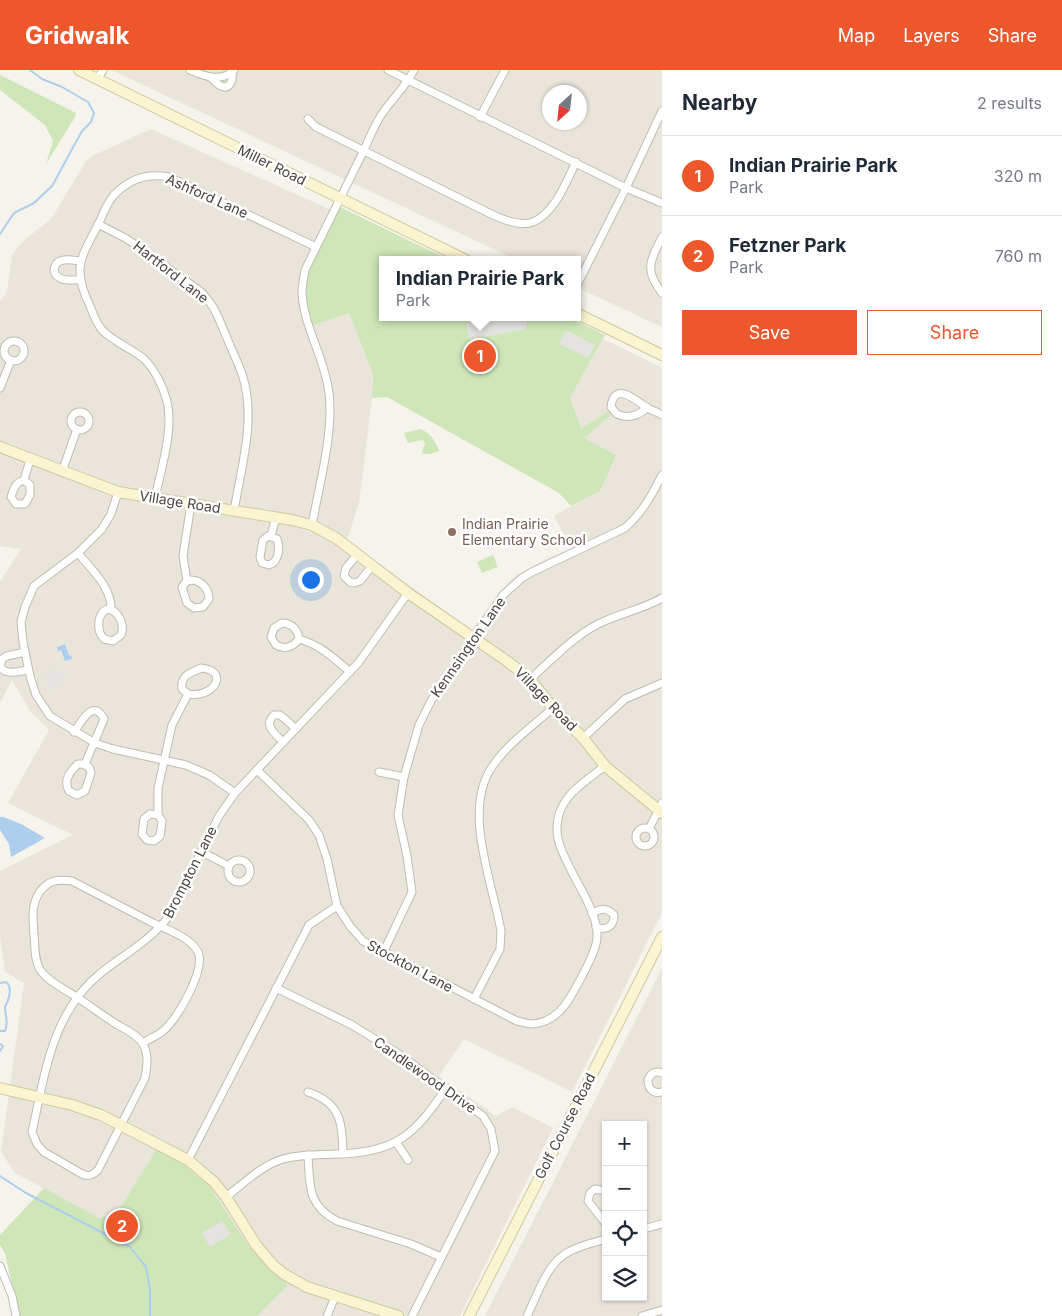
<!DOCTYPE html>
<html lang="en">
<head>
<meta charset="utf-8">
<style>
  :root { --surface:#fff; --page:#f2f2f3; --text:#1f2937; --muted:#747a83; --line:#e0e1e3; --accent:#ec582c }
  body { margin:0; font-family:Inter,sans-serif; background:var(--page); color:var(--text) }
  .controls { position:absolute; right:15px; bottom:15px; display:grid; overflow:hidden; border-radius:0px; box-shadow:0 1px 4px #0004 }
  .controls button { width:45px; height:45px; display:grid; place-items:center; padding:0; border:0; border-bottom:1px solid var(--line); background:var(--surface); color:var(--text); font:25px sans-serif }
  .compass { position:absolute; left:542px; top:15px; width:45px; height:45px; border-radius:50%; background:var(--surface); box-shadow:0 1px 4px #0004; rotate:207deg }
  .you { position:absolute; left:310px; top:509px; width:18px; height:18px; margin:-12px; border:4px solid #fff; border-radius:50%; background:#1a73e8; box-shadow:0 0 0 8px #1a73e833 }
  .badge { display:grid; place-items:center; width:32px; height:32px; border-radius:50%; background:var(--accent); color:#fff; font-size:16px; font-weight:700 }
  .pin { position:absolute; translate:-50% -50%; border:2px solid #fff; box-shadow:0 1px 5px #0006 }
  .popup { position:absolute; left:379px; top:186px; width:202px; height:65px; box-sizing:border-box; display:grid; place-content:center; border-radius:0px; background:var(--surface); filter:drop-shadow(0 1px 4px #0005); font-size:16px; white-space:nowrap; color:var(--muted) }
  .popup b { font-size:19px; color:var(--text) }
  .popup::after { content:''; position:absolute; left:50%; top:100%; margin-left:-10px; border:10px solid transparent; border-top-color:var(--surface) }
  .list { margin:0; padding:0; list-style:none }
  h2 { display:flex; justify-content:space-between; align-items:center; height:65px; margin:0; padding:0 20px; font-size:21px }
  h2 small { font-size:16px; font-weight:400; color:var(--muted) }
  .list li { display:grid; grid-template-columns:32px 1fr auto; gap:15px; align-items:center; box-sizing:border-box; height:80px; padding:0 20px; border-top:1px solid var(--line) }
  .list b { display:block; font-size:19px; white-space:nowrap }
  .list p { margin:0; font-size:16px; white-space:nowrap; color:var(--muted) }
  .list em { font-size:16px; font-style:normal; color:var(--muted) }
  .actions { display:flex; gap:10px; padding:15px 20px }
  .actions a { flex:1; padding:11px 0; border:1px solid var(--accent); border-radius:0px; text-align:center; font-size:18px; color:var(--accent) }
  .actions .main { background:var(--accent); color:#fff }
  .icon { flex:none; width:28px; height:28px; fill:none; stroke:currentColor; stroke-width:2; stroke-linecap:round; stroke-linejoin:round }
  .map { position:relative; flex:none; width:662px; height:1246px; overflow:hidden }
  header { display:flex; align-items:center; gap:30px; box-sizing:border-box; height:70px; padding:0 25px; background:var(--accent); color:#fff }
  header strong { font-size:24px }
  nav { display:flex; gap:28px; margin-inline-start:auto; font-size:18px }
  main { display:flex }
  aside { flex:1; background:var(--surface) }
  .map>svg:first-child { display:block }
  .residential { fill:#e9e5db; fill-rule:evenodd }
  .green { fill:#cee6b8 }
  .parking { fill:#e4e3e0 }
  .water { fill:#aeceed }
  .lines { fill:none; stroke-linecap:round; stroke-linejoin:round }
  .stream { stroke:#aeceed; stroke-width:2 }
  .street-casing { stroke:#c0bcaf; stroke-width:9 }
  .secondary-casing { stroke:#d1c99f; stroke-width:12 }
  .street { stroke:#fff; stroke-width:7 }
  .secondary { stroke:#fbf4d0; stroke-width:10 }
  .education-dot { fill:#8d6e63; stroke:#fff; stroke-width:2 }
  .labels { text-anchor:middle; stroke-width:5; stroke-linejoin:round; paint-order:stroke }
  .street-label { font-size:14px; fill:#49453a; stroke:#fff }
  .education-label { font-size:14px; fill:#785e54; stroke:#fff; text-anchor:start }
</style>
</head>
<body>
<header>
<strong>Gridwalk</strong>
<nav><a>Map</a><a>Layers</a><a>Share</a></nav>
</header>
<main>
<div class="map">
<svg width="662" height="1246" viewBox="0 0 662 1246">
  <rect width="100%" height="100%" fill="#f5f3ec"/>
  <!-- residential -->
  <g class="residential">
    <path d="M111,0H662V257L578,218V190H517ZM550,22H580V52H550Z"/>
    <path d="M151,59L338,143L308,203L306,219L308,237L349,243L373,304L372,328L359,433L347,470L471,560L512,508L549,487L571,479L554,446L599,421L616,385L583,368L611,345L608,341L580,360L570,328L603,269L662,298V843L572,1022L464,969L439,1006L496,1046L513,1037L553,1058L460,1246H257L287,1215L249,1177L209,1116L157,1080L115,1146L99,1148L15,1103L1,1082L24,913L5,902L0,866V801L73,765L8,733L49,660L30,641L12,610L0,633V512L21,479L0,476V231L7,222L12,185L23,171L51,149L86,91L94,85Z"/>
    <path d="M662,898V1246H485ZM606,1055H643V1227H606Z"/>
  </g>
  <!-- green -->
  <g class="green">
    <path d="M0,5L76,43L75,47L46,94L53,71L45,55L0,20Z"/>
    <path d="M340,137L449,190H382V247H568L605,265L570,328L581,359L608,341L611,345L584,368L616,385L600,421L571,436L559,423L387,327L372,328L373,304L349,243L313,255L308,237L306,219L308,203Z"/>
    <path d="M420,359C430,362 436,372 439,381L430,384H423L422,381L425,374L423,370L408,373L404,363Z"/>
    <path d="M493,485L498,497L482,503L477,492Z"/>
    <path d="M157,1079L184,1095L209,1116L249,1177L288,1215L257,1246H19L5,1183L0,1175V1165L44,1118L99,1148L115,1146Z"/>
  </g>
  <!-- parking -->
  <g class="parking">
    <path d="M496,247L527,248L526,259L469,270L466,253Z"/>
    <path d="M566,260L595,275L588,288L559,274Z"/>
    <path d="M55,597L67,609L55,621L43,609Z"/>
    <path d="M222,1151L231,1164L210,1177L202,1163Z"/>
  </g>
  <!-- water -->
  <g class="water">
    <path d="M65,574L69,586L71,585L72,589L65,591L61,580L58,581L57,577Z"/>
    <path d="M0,747H3L21,754L45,768L11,787L9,774L0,760Z"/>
  </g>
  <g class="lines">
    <!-- stream -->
    <g class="stream">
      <path d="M0,164L14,143L34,133L52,116L82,61L91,52L94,43L88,32L62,17L42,9L30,0"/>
      <path d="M0,913L6,912C13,917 9,930 5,937C5,945 9,953 5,961H0"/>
      <path d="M0,974L3,976L0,981"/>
      <path d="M0,1106L26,1123L130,1177L146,1197L150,1220V1246"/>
    </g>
    <defs>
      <g id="street">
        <path d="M190,0C204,6 221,13 234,0"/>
        <path d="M388,0L626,118L662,133"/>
        <path d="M211,8C214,10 218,15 221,16C231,20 233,9 232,2"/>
        <path d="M97,9L103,0"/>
        <path d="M480,47L505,0"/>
        <path d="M308,49L316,57L491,144C502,149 520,157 533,152C555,143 566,112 576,92"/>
        <path d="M98,154L127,169L200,221C215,235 219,250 227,268C232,281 239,294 243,307C256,350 241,398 234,441"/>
        <path d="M662,167C650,191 644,200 662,223"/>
        <path d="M79,210C69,210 58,212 54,201C55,186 70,190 81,191"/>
        <path d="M578,213L626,118L662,41"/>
        <circle cx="14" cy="281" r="10"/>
        <path d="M0,318L11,290"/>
        <path d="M647,337C640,346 626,349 617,344L611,337C614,310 637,331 647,338C652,340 657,342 662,345"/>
        <circle cx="80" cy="351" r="9"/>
        <path d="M62,402L77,359"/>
        <path d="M24,410L30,415V425L25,434H16L11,427C14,418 15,413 24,410Z"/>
        <path d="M24,410L30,390"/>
        <path d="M118,422L111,444L102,459L78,483L34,516L25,537L21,552L23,572L30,606L36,625L50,646L95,673L113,679L186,695L209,705L235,723"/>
        <path d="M155,428C161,400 174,359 167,331C163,316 154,298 143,288C130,278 114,272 102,260C97,254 93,244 90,236C72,199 80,189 98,155C103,145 106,134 114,125C129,109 148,103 169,107L316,177"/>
        <path d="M312,455C319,416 334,362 329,323C325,288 304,258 302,223C302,215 304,207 305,200L364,80C370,67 375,53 384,41C394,27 406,16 414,0"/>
        <path d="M268,466L277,469C280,478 279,492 269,495L262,493L260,487L263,470Z"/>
        <path d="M271,466L276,447"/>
        <path d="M78,483C91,499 112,518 111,539"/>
        <path d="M357,485L346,498L344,506L350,512L354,513L360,511L372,496"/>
        <path d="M191,510C201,510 209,519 209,529L203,537L194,538L187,533L182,517L187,511Z"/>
        <path d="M187,511L183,486L191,434"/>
        <path d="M107,539C119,540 125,555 121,565L113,571L104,569C96,561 97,544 107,539Z"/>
        <path d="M282,553C292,553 298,560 299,569C293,577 285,580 276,575L271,567L274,558Z"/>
        <path d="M299,569C320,575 334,588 350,602"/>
        <path d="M25,582L7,586L2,589L0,597C7,606 19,601 28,600"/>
        <path d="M201,598C231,601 213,629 188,624L182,619C180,605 191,603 201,598Z"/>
        <path d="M530,609C554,588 577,562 607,550C626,542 645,538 662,528"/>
        <path d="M74,662C82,651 93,628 104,649L85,694"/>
        <path d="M583,668L625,629L662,613"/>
        <path d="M283,672C275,664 263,655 274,645H280L285,649L296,659"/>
        <path d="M78,694H82L89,697L91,703L85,721L77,725L69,721C63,711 70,701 78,694Z"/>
        <path d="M257,700L309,750L319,765L327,789L337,836L350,856L363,871L517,951C522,952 528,954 532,954C550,953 563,940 571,926C579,912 592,890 596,874C602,850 581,821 571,800C565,788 557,773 557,760C556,728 582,714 605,696"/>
        <path d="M379,702L404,707"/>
        <path d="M150,744L158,745L162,751L160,766L154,771L147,770L142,764L144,749Z"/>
        <path d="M158,745V718L172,655L188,624"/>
        <circle cx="645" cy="767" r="9"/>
        <path d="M649,759L662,733"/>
        <path d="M202,782L229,796"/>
        <circle cx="239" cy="801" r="11"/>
        <path d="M592,844C601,838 606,837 614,845C614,856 607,861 596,857"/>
        <path d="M383,883L412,822L407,786L398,745L404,707L419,655L431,631L503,525L522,508L532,502L625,458C642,443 652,425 662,405"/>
        <path d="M276,918L352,955L399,984L483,1046L491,1059L495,1081L412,1246"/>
        <path d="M474,929L500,879L501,861C493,814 462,740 492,697C507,674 533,656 553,638"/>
        <path d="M143,973C149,969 157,966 163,961C177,950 206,900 198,882C190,867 168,860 153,853L72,811C57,809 48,810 39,823C31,836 33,849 34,864C35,875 34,891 41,901C49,912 64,919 75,926C89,935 102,945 116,954C125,959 138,965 143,974C149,985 147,997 145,1008L98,1100C93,1105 89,1107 82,1104L44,1082L37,1074L32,1062C45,1004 52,941 102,902C125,884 151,870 169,846L219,746L235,723L359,592L408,523"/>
        <path d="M662,1003C655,1000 650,1004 648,1010C648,1019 653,1024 662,1022"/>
        <path d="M308,1022C341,1033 342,1052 343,1084"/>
        <path d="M396,1072L408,1090"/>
        <path d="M308,1085C310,1116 307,1135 337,1151L411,1174L441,1187"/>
        <path d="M188,1090L309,855L337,836"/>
        <path d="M606,1121L595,1119L590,1123L588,1131L606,1154"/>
        <path d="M226,1127C243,1114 260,1097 280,1090C298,1084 318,1085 337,1084C395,1083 415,1065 446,1018"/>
        <path d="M643,1159L662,1154"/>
        <path d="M0,1196L12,1226L16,1246"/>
        <path d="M327,1246L335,1227"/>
        <path d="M527,1246C537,1226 546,1196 565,1184C577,1176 592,1173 606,1169"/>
        <path d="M642,1246L662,1240"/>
      </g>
      <g id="secondary">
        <path d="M79,0L466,190"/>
        <path d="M578,244L662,285"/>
        <path d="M0,377L118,422L292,450L312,455L336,468L408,523L507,591L530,609L553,638L583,668L605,696L662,743"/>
        <path d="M0,1018L72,1035L101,1045L188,1090L214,1112L226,1127L256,1175L273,1195L284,1204L307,1217L398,1246"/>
        <path d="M469,1246L662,867"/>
      </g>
    </defs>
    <!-- street casing -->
    <use href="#street" class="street-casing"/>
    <!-- secondary casing -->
    <use href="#secondary" class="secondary-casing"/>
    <!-- street -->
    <use href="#street" class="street"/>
    <!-- secondary -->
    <use href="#secondary" class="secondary"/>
  </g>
  <!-- markers -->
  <circle class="education-dot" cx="452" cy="462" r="5"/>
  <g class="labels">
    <!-- street labels -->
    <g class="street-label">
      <text transform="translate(272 95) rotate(26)" y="5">Miller Road</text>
      <text transform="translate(207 126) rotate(24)" y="5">Ashford Lane</text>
      <text transform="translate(171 202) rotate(38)" y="5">Hartford Lane</text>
      <text transform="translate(180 432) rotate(9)" y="5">Village Road</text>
      <text transform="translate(468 577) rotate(-55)" y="5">Kennsington Lane</text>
      <text transform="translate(546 629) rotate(46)" y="5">Village Road</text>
      <text transform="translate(190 802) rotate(-63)" y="5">Brompton Lane</text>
      <text transform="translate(410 896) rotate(28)" y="5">Stockton Lane</text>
      <text transform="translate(425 1005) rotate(35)" y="5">Candlewood Drive</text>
      <text transform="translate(565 1056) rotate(-63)" y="5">Golf Course Road</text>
    </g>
    <!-- education labels -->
    <g class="education-label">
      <text x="462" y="459">Indian Prairie<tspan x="462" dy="16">Elementary School</tspan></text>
    </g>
  </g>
</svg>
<div class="controls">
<button>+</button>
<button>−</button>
<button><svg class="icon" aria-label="locate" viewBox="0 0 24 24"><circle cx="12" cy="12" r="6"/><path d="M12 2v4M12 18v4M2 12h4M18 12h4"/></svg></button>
<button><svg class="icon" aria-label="layers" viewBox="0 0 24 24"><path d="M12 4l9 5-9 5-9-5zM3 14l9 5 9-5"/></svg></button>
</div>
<svg class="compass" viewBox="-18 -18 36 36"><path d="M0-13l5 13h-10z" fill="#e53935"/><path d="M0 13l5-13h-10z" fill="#747a83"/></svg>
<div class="you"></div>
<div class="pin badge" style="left:480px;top:286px">1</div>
<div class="popup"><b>Indian Prairie Park</b>Park</div>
<div class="pin badge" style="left:122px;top:1156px">2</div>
</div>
<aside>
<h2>Nearby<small>2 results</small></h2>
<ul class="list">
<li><span class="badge">1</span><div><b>Indian Prairie Park</b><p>Park</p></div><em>320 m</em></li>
<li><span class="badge">2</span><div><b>Fetzner Park</b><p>Park</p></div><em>760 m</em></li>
</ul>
<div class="actions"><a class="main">Save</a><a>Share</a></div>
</aside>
</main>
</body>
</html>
